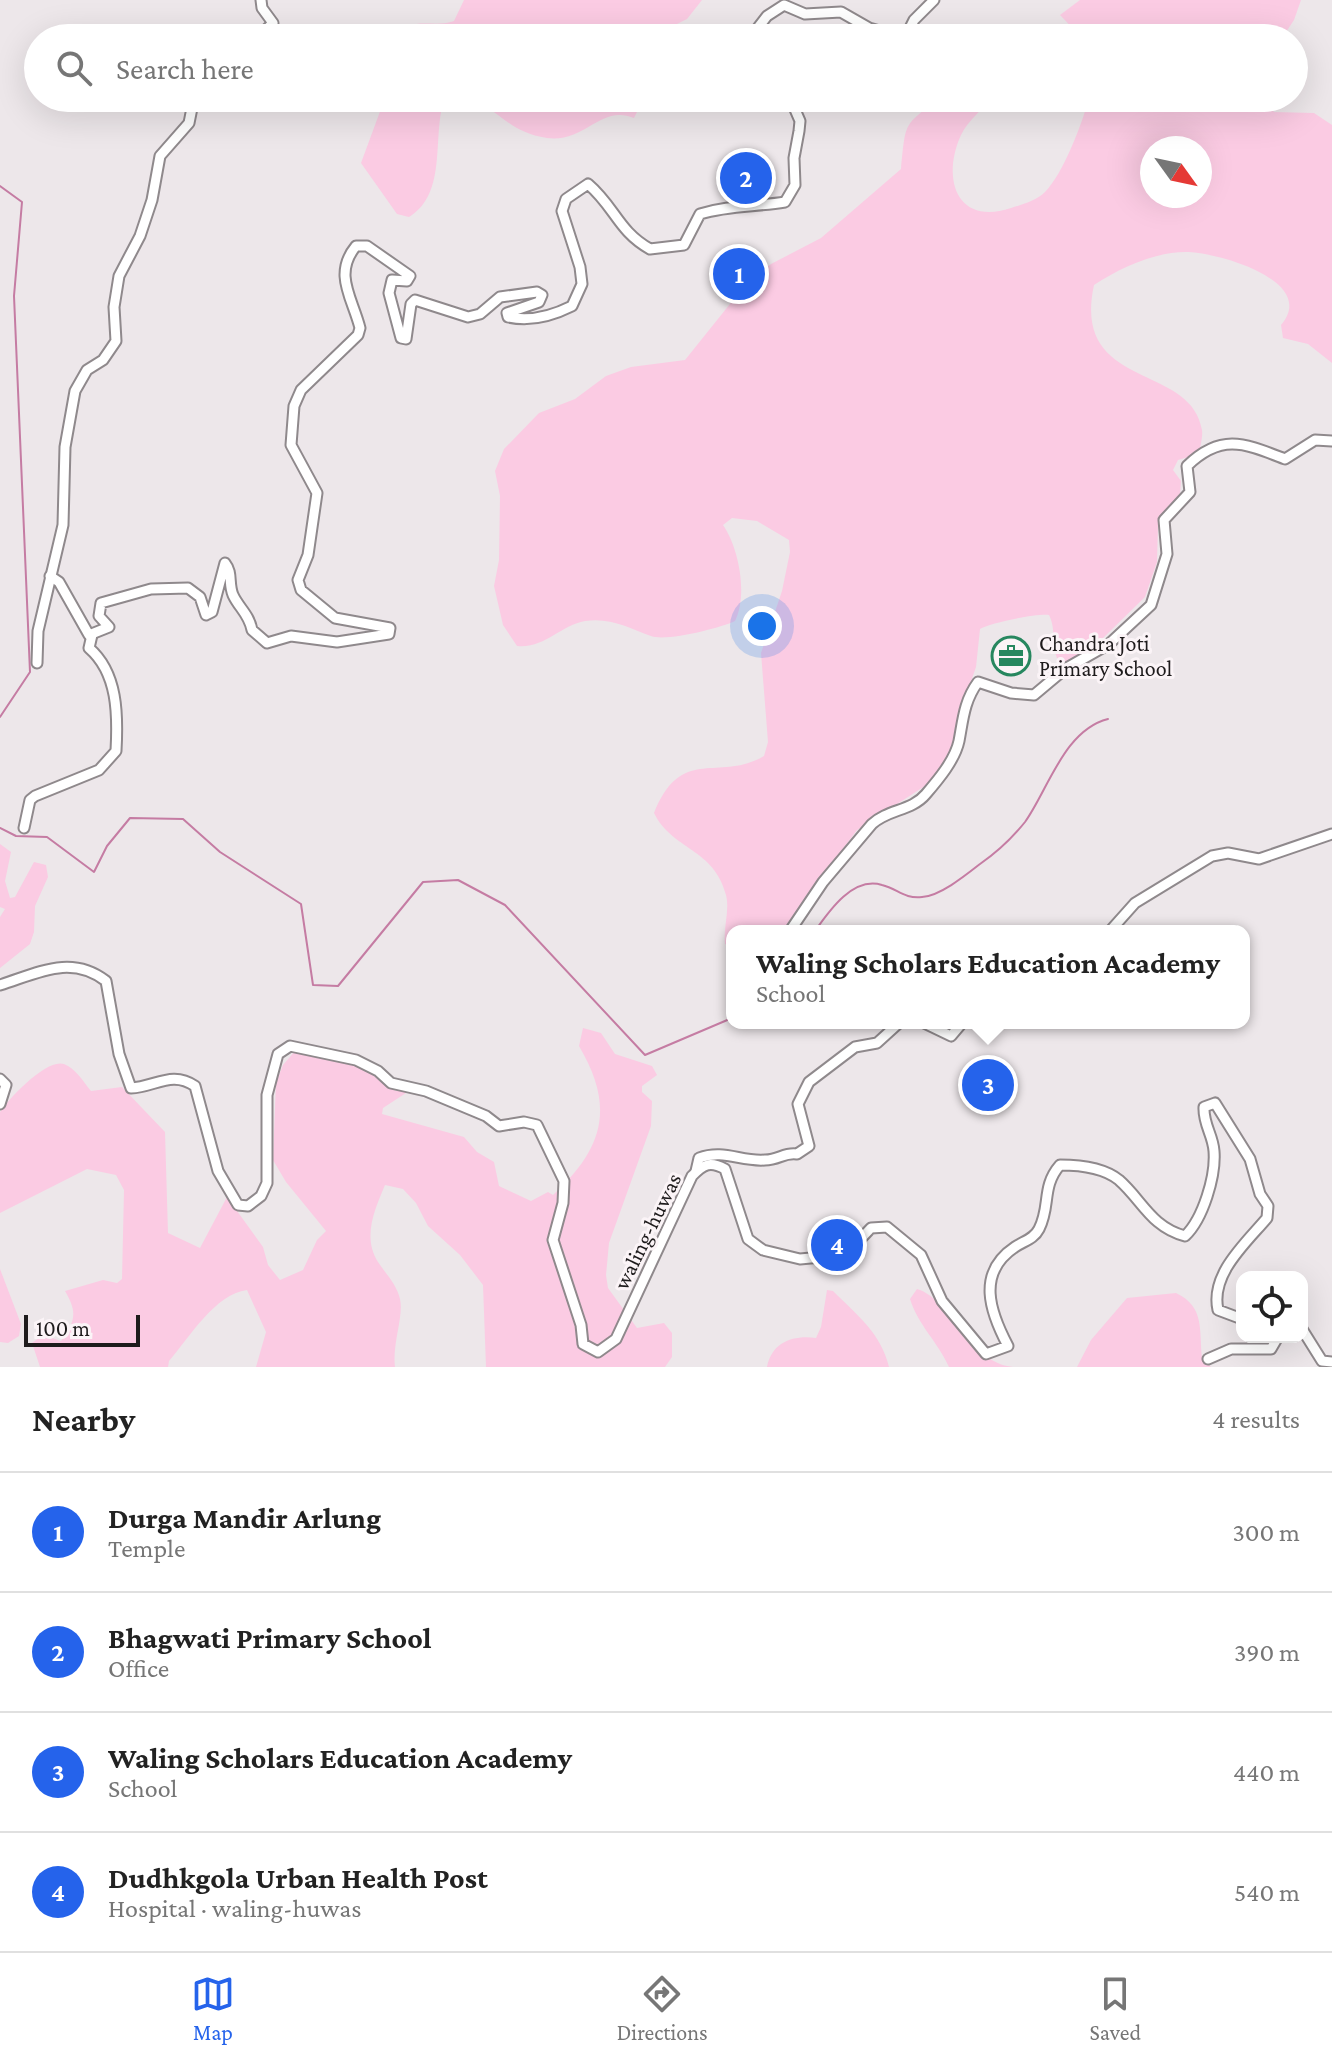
<!DOCTYPE html>
<html lang="en">
<head>
<meta charset="utf-8">
<style>
  :root { --surface:#fff; --page:#f2f2f2; --text:#222; --muted:#767676; --line:#e0e0e0; --accent:#2563eb }
  body { margin:0; font-family:"Crimson Pro",serif; background:var(--page); color:var(--text) }
  .controls { position:absolute; right:24px; bottom:24px; display:grid; overflow:hidden; border-radius:16px; box-shadow:0 8px 32px #0002 }
  .controls button { width:72px; height:72px; display:grid; place-items:center; padding:0; border:0; border-bottom:2px solid var(--line); background:var(--surface); color:var(--text); font:40px sans-serif }
  .compass { position:absolute; left:1140px; top:136px; width:72px; height:72px; border-radius:50%; background:var(--surface); box-shadow:0 8px 32px #0002; rotate:123deg }
  .scale { position:absolute; left:24px; bottom:20px; width:116px; box-sizing:border-box; padding-left:8px; border:4px solid #1e1b1c; border-top:0; font-size:22px; line-height:28px; white-space:nowrap; color:#1e1b1c; -webkit-text-stroke:6px #fbf4f7; paint-order:stroke }
  .you { position:absolute; left:762px; top:626px; width:28px; height:28px; margin:-20px; border:6px solid #fff; border-radius:50%; background:#1a73e8; box-shadow:0 0 0 12px #1a73e833 }
  .badge { display:grid; place-items:center; width:52px; height:52px; border-radius:50%; background:var(--accent); color:#fff; font-size:26px; font-weight:700 }
  .pin { position:absolute; translate:-50% -50%; border:4px solid #fff; box-shadow:0 2px 8px #0006 }
  .popup { position:absolute; left:726px; top:925px; width:524px; height:104px; box-sizing:border-box; display:grid; place-content:center; border-radius:16px; background:var(--surface); filter:drop-shadow(0 2px 6px #0005); font-size:26px; white-space:nowrap; color:var(--muted) }
  .popup b { font-size:30px; color:var(--text) }
  .popup::after { content:''; position:absolute; left:50%; top:100%; margin-left:-16px; border:16px solid transparent; border-top-color:var(--surface) }
  .list { margin:0; padding:0; list-style:none }
  h2 { display:flex; justify-content:space-between; align-items:center; height:104px; margin:0; padding:0 32px; font-size:34px }
  h2 small { font-size:26px; font-weight:400; color:var(--muted) }
  .list li { display:grid; grid-template-columns:52px 1fr auto; gap:24px; align-items:center; box-sizing:border-box; height:120px; padding:0 32px; border-top:2px solid var(--line) }
  .list b { display:block; font-size:30px; white-space:nowrap }
  .list p { margin:0; font-size:26px; white-space:nowrap; color:var(--muted) }
  .list em { font-size:26px; font-style:normal; color:var(--muted) }
  .icon { flex:none; width:44px; height:44px; fill:none; stroke:currentColor; stroke-width:2; stroke-linecap:round; stroke-linejoin:round }
  .map { position:relative; flex:none; width:1332px; height:1367px; overflow:hidden }
  .search { position:absolute; background:var(--surface); box-shadow:0 8px 32px #0002; left:24px; right:24px; top:24px; height:88px; display:flex; align-items:center; gap:20px; box-sizing:border-box; padding:0 28px; border-radius:44px; color:var(--muted); font-size:30px }
  .sheet { height:584px; background:var(--surface) }
  nav { display:flex; justify-content:space-around; align-items:center; box-sizing:border-box; height:112px; border-top:2px solid var(--line); background:var(--surface); font-size:22px; color:var(--muted) }
  nav a { display:grid; justify-items:center; gap:4px }
  nav .on { color:var(--accent) }
  .map>svg:first-child { display:block }
  .green { fill:#fbcbe3; fill-rule:evenodd }
  .lines { fill:none; stroke-linecap:round; stroke-linejoin:round }
  .stream { stroke:#c57ca3; stroke-width:2 }
  .street-casing { stroke:#8f898c; stroke-width:13 }
  .street { stroke:#fff; stroke-width:9 }
  .labels { text-anchor:middle; stroke-width:6; stroke-linejoin:round; paint-order:stroke }
  .poi-label { font-size:22px; fill:#1e1b1c; stroke:#fbf4f7; text-anchor:start }
  .street-label { font-size:22px; fill:#1e1b1c; stroke:#fbf4f7 }
</style>
</head>
<body>
<div class="map">
<svg width="1332" height="1367" viewBox="0 0 1332 1367">
  <rect width="100%" height="100%" fill="#ede7ea"/>
  <!-- green -->
  <g class="green">
    <path d="M464,0H702L687,19L665,30L657,38H397C409,14 433,29 454,21Z"/>
    <path d="M1080,0H1301L1294,20L1282,38H1082L1060,15Z"/>
    <path d="M385,98H445C431,133 449,193 409,217L397,214L361,163Z"/>
    <path d="M471,98H644L634,118C600,104 586,143 547,138C511,133 502,113 471,98Z"/>
    <path d="M940,98H993C982,109 968,121 961,135C941,179 957,226 1011,208C1023,204 1036,201 1045,192C1063,174 1082,124 1089,98H1263L1274,112L1314,113L1332,125V363L1308,344L1283,338L1281,325C1319,281 1217,252 1186,252C1154,252 1120,268 1094,285C1071,391 1191,362 1202,430C1203,437 1200,447 1199,454L1178,460L1173,470L1181,481L1180,494L1158,525L1157,562L1145,597L1101,640L1071,661L1059,662C1050,646 1057,631 1049,615C1038,613 989,623 980,629L976,667L955,728L951,755L928,784L857,830L782,931H732V947L725,944C723,927 730,911 726,895C714,848 672,850 654,813C682,744 718,783 764,756L768,742L761,653L782,591L790,552L789,540L757,521L732,518L723,525C739,548 748,595 735,621C720,628 666,642 651,636C629,628 610,617 585,621C561,625 544,649 517,646L503,625L494,586L499,560L500,496L495,471L504,449L539,413L575,399L606,376L631,367L685,360L750,279L771,264L821,238L901,169C906,121 903,126 940,98ZM1152,148H1200V196H1152Z"/>
    <path d="M0,844L11,852L5,881L10,898L15,897L34,862L46,865L48,877L35,906L34,932L30,944L0,968V917L5,909L0,907Z"/>
    <path d="M583,1028L601,1033L615,1054L652,1066L657,1075L642,1086V1092L652,1101L651,1126L609,1243L606,1275L608,1288L637,1328L664,1323L672,1333V1357L665,1367H486L483,1285L460,1255L428,1226L416,1203L403,1189L385,1185C375,1209 362,1237 378,1262C386,1274 397,1285 400,1299C404,1316 392,1344 395,1367H256L266,1332L247,1290C215,1294 189,1338 169,1361L168,1367H40L32,1343L43,1335L61,1341C75,1321 78,1313 65,1291L103,1280L117,1283L122,1279L124,1190L116,1175L87,1169L0,1213V1112C9,1098 47,1058 64,1064C75,1068 83,1081 91,1091L122,1087L165,1132L168,1233L200,1248L227,1197L263,1247L268,1265L280,1280L303,1270L317,1240L326,1231L286,1182L273,1160L276,1083L283,1065L295,1051L358,1065L396,1091H409L383,1108L382,1114L464,1137L477,1152L494,1162L499,1186L531,1201L548,1192L553,1195C604,1148 615,1107 579,1046Z"/>
    <path d="M0,1269L21,1324L19,1336L8,1343L0,1342Z"/>
    <path d="M917,1289C950,1298 967,1362 1013,1367H949C938,1342 918,1325 910,1299Z"/>
    <path d="M827,1290L833,1291C857,1315 881,1333 889,1367H767C772,1342 793,1335 816,1338L821,1327Z"/>
    <path d="M1176,1293C1205,1307 1199,1329 1202,1358L1211,1367H1077L1091,1340L1127,1298Z"/>
  </g>
  <g class="lines">
    <!-- stream -->
    <g class="stream">
      <path d="M0,186L22,202L14,296L30,672L0,717"/>
      <path d="M0,828L16,836L47,837L94,872L107,846L130,818L183,819L220,852L301,904L313,985L338,986L423,882L458,880L505,905L645,1055L732,1018"/>
      <path d="M815,931C829,911 853,876 882,885C898,889 904,899 922,897C940,896 966,875 980,864C996,853 1013,837 1025,822C1048,790 1064,730 1108,719"/>
    </g>
    <defs>
      <g id="street">
        <path d="M257,38L273,23L262,8L261,0"/>
        <path d="M750,38L767,16L784,5L805,14L841,12L869,28L904,38"/>
        <path d="M905,38L914,20L934,0"/>
        <path d="M50,576L59,582L89,635L109,627L99,616L101,603L151,589L188,588L200,597L206,615L212,612L225,563C233,573 228,583 233,595C239,608 249,614 252,630L267,643L291,636L337,642L389,634L390,628L335,618L301,590L298,580L308,555L317,493L291,445L294,406L301,390L358,335L360,328C352,297 333,274 356,246H367L410,276L407,281L392,280L389,293L401,338L406,339L411,304L415,300L468,317L480,314L500,297L537,292L542,295L539,302L507,313L508,317C530,322 552,316 572,306L582,284L580,267L562,211L566,199L588,184C615,207 618,231 650,249L684,245L700,214C729,205 755,207 785,202L795,185L794,158L799,131L800,121L790,98"/>
        <path d="M37,663L38,631L63,525L65,447L75,391L87,370L103,360L116,341L114,307L119,276L140,236L152,200L160,156L189,123L194,98"/>
        <path d="M24,828L30,800L35,796L99,770L116,751C118,715 118,673 89,648L92,635"/>
        <path d="M790,931L823,882L872,824C888,809 912,811 926,794C938,780 955,760 959,741C963,720 964,701 978,682L1011,693L1034,695L1065,669L1109,644L1151,605L1167,554L1164,520L1190,492L1187,466C1222,432 1246,444 1285,459L1315,440L1332,441"/>
        <path d="M1110,931L1135,903L1212,856L1228,853L1259,859L1332,834"/>
        <path d="M0,985C38,973 71,954 106,981L119,1054L131,1088C155,1087 172,1070 195,1086L218,1171L238,1205L248,1206L261,1196L267,1183V1095L278,1054L290,1046L356,1060L378,1071L391,1083L426,1091L486,1116L499,1126L524,1122L537,1125L564,1181L563,1203L553,1240L581,1325L583,1344L598,1352L616,1339L692,1176C704,1164 710,1161 725,1169L748,1239L763,1250L800,1259L832,1256L852,1248L871,1228L887,1227L921,1255L942,1301L986,1354L1008,1346C990,1312 976,1273 1015,1247C1024,1241 1034,1239 1039,1229C1051,1206 1041,1187 1060,1165C1080,1165 1103,1167 1119,1180C1142,1200 1151,1227 1185,1236C1203,1219 1216,1176 1214,1151C1213,1135 1203,1124 1204,1107L1215,1103L1250,1159L1260,1194L1268,1206L1267,1218C1246,1243 1210,1274 1218,1310L1242,1319"/>
        <path d="M924,1023L951,1036L962,1023"/>
        <path d="M0,1079L6,1085L0,1104"/>
        <path d="M696,1171L699,1158C724,1149 741,1162 765,1160C779,1160 784,1152 797,1154L809,1146L798,1104L809,1082L855,1047L877,1043L899,1023"/>
        <path d="M1302,1329L1322,1361L1332,1362"/>
        <path d="M1208,1359L1231,1349H1271L1278,1337"/>
      </g>
    </defs>
    <!-- street casing -->
    <use href="#street" class="street-casing"/>
    <!-- street -->
    <use href="#street" class="street"/>
  </g>
  <!-- icons -->
  <defs>
    <symbol id="office-ring" viewBox="-11 -11 22 22"><circle r="9.5" fill="#fbf4f7" stroke="#27875f" stroke-width="1.5"/><path d="M-6-3h4V-5.5h4V-3h4V5H-6ZM-1-4.5V-3h2v-1.5ZM-6 0V1H6V0Z" fill="#27875f"/></symbol>
  </defs>
  <g fill-rule="evenodd">
    <use href="#office-ring" x="989" y="634" width="44" height="44"/>
  </g>
  <g class="labels">
    <!-- poi labels -->
    <g class="poi-label">
      <text x="1039" y="651">Chandra Joti<tspan x="1039" dy="25">Primary School</tspan></text>
    </g>
    <!-- street labels -->
    <g class="street-label">
      <text transform="translate(647 1231) rotate(-64)" y="8">waling-huwas</text>
    </g>
  </g>
</svg>
<div class="controls">
<button><svg class="icon" aria-label="locate" viewBox="0 0 24 24"><circle cx="12" cy="12" r="6"/><path d="M12 2v4M12 18v4M2 12h4M18 12h4"/></svg></button>
</div>
<svg class="compass" viewBox="-18 -18 36 36"><path d="M0-13l5 13h-10z" fill="#e53935"/><path d="M0 13l5-13h-10z" fill="#767676"/></svg>
<div class="scale">100 m</div>
<div class="you"></div>
<div class="pin badge" style="left:739px;top:274px">1</div>
<div class="pin badge" style="left:746px;top:178px">2</div>
<div class="pin badge" style="left:988px;top:1085px">3</div>
<div class="popup"><b>Waling Scholars Education Academy</b>School</div>
<div class="pin badge" style="left:837px;top:1245px">4</div>
<div class="search"><svg class="icon" aria-label="search" viewBox="0 0 24 24"><circle cx="10" cy="10" r="6"/><path d="M15 15l6 6"/></svg>Search here</div>
</div>
<section class="sheet">
<h2>Nearby<small>4 results</small></h2>
<ul class="list">
<li><span class="badge">1</span><div><b>Durga Mandir Arlung</b><p>Temple</p></div><em>300 m</em></li>
<li><span class="badge">2</span><div><b>Bhagwati Primary School</b><p>Office</p></div><em>390 m</em></li>
<li><span class="badge">3</span><div><b>Waling Scholars Education Academy</b><p>School</p></div><em>440 m</em></li>
<li><span class="badge">4</span><div><b>Dudhkgola Urban Health Post</b><p>Hospital · waling-huwas</p></div><em>540 m</em></li>
</ul>
</section>
<nav>
<a class="on"><svg class="icon" aria-label="map" viewBox="0 0 24 24"><path d="M3 6l6-2 6 2 6-2v14l-6 2-6-2-6 2zM9 4v14M15 6v14"/></svg>Map</a>
<a><svg class="icon" aria-label="directions" viewBox="0 0 24 24"><path d="M12 3l9 9-9 9-9-9zM9 14v-3h6M13 9l2 2-2 2"/></svg>Directions</a>
<a><svg class="icon" aria-label="saved" viewBox="0 0 24 24"><path d="M7 4h10v16l-5-4-5 4z"/></svg>Saved</a>
</nav>
</body>
</html>
